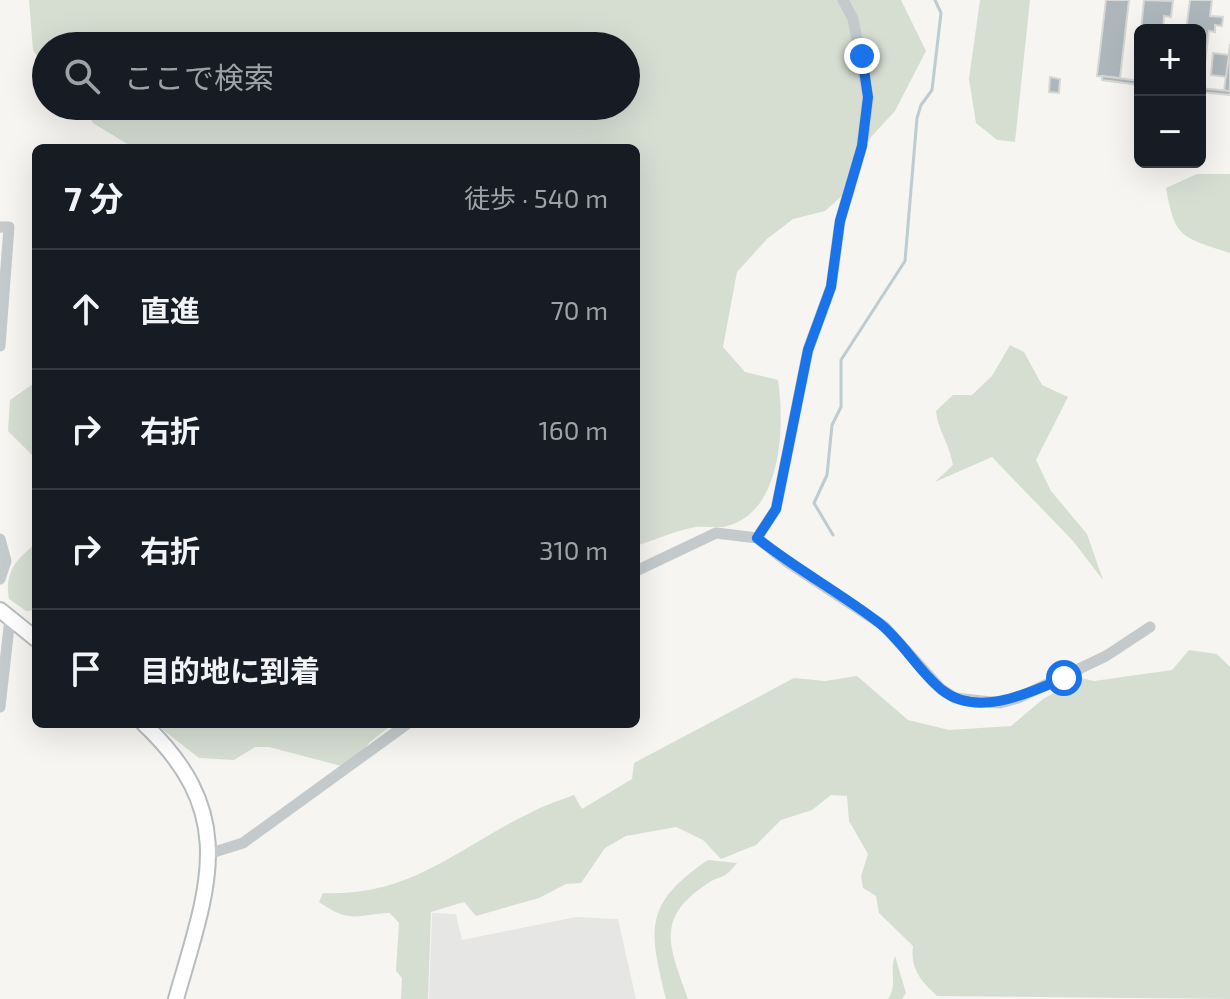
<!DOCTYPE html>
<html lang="ja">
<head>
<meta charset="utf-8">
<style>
  :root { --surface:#171b24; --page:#20242c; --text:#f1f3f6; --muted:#9ea1a6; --line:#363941 }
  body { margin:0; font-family:"Exo 2","Noto Sans JP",sans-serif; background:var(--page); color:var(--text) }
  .controls { position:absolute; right:24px; top:24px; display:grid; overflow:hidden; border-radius:12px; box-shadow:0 8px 32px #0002 }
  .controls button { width:72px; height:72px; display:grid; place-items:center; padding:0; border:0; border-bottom:2px solid var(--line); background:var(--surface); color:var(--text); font:40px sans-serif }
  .stop { position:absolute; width:24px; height:24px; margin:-18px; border:6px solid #1a73e8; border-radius:50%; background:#fff }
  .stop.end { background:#1a73e8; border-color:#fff; box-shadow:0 2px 8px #0008 }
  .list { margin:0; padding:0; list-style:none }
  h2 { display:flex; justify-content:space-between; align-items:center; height:104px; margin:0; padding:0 32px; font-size:34px }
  h2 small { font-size:26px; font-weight:400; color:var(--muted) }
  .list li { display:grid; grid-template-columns:52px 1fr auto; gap:24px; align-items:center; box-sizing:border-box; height:120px; padding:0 32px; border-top:2px solid var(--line) }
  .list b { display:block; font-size:30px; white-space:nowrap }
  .list em { font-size:26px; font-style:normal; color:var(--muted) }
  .icon { flex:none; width:44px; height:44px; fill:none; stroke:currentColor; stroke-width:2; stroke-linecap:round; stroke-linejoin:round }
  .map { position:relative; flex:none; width:1230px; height:999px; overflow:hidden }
  .search { position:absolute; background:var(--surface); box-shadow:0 8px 32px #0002; left:32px; top:32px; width:608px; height:88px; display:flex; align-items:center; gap:20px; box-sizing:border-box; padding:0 28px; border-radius:44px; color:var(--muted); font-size:30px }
  .panel { position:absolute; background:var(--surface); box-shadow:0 8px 32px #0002; left:32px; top:144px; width:608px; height:584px; border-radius:12px }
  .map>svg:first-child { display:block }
  .built { fill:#e6e7e5 }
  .green { fill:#d6ded2 }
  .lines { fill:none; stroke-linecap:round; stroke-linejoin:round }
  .stream { stroke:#becbd0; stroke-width:3 }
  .building { fill:#adb6bb; stroke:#d7d7d4; stroke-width:2 }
  .major-casing { stroke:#b7bcbf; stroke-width:18 }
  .minor { stroke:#c4c9cb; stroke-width:11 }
  .major { stroke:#fff; stroke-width:14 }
  .route { stroke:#1a73e8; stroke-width:10 }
</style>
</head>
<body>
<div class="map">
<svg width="1230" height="999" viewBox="0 0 1230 999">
  <rect width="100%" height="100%" fill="#f6f5f1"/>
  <!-- built -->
  <path class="built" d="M432,913L456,914L462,940L576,917L618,919L636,999H429Z"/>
  <!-- green -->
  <g class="green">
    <path d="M29,0H901L926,51L895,111L871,137L843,195L825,211L793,219L767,239L737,272L723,347L745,372L778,380C785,427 782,512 727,526C717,529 706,526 696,527C676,530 655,540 636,546V148H134L93,123L81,106H626V46H46V70L33,50Z"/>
    <path d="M980,0H1030L1015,142L997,140L976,123L969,79Z"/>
    <path d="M1197,174H1230V253C1182,237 1175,239 1166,188Z"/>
    <path d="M1010,345L1024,352L1042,385L1068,397L1036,460L1051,491L1087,534L1103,580L1073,541L992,457L935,482L953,465C949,443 938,431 936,411L953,395H972L992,376Z"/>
    <path d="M36,382V459L8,431L10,400Z"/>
    <path d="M36,543V610L26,611L9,599C4,572 16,560 36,543Z"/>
    <path d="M1189,650L1217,654L1230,667V999L937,996C921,981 910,969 913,946L879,913L876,896L863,888L861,876L868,854L849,821L847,796L831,795L812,810L781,820L756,845L721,859L703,840L676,827L626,836L605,848L581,883L566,884L539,898L476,916L464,902L431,912L428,999H401L402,978L396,971L399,923L390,913C357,914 352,925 319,902L323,893C410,897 456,849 528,814C542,806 558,801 574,795L582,809L632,779L634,763L794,678L825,681L857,676L908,720L949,730L1011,726L1043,699L1081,678L1094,681L1172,670Z"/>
    <path d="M164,724H393L370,742L349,768L269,747H255L234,760L199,758L162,729Z"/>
    <path d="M708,860L737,863C721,883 722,873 707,884C653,919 671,949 688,999H666C649,929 643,904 708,860Z"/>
    <path d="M895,956L906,993L902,999H888C898,985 889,971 895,956Z"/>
  </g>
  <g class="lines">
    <!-- stream -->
    <path class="stream" d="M833,535L814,503L827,475L832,425L841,407V360L905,261L917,118L921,105L932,90L941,13L935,0"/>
  </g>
  <!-- building -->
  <g class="building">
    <path d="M1106,0H1129L1120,78L1097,76Z"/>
    <path d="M1144,0L1173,1L1171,17L1164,16L1163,30H1141Z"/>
    <path d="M1190,0H1212L1210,16L1223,17L1222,26L1215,25V32L1209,31L1202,88L1200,30H1186Z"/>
    <path d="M1140,35V81L1135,80Z"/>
    <path d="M1230,44V91H1224Z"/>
    <path d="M1213,53L1229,55L1226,77L1211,75Z"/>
    <path d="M1102,76L1140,81V85L1102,80Z"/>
    <path d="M1050,77L1060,79L1059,93L1049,92Z"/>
    <path d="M1200,88L1230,91V95L1200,92Z"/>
  </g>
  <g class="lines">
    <defs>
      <g id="major">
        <path d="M0,610L36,639"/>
        <path d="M144,724C240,815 208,887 176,999"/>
      </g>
    </defs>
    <!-- major casing -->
    <use href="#major" class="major-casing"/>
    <!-- minor -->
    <g class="minor">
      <path d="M0,227H9L0,346"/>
      <path d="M757,538L776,509L808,350L831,287L840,221L862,146L868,97L853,19L843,0"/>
      <path d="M0,539L6,561L0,579"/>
      <path d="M636,571L716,533L757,538L787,562L884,626L941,689L955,698L1000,703L1018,698L1106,656L1150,627"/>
      <path d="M0,707L10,618"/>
      <path d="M211,853L243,843L407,724"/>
    </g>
    <!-- major -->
    <use href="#major" class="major"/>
  </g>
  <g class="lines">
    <!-- route -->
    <path class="route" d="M862,56L868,97L862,146L840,221L831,287L808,350L776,509L757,538C796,569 839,592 878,622C903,641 918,671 942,690C977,718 1029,693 1064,678"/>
  </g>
</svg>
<div class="controls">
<button>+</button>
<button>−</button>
</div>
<div class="stop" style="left:1064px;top:678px"></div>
<div class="stop end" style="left:862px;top:56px"></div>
<div class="search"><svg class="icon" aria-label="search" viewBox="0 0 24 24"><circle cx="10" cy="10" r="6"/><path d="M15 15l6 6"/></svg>ここで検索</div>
<section class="panel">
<h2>7 分<small>徒歩 · 540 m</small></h2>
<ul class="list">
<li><svg class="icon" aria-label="ahead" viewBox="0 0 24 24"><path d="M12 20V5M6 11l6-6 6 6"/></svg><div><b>直進</b></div><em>70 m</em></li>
<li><svg class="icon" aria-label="right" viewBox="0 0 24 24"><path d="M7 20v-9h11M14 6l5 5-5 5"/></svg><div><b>右折</b></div><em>160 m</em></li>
<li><svg class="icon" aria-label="right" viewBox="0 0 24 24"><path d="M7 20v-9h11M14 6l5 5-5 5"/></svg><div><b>右折</b></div><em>310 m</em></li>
<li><svg class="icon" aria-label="arrive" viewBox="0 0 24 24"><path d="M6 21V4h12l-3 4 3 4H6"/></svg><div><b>目的地に到着</b></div></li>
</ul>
</section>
</div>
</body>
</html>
